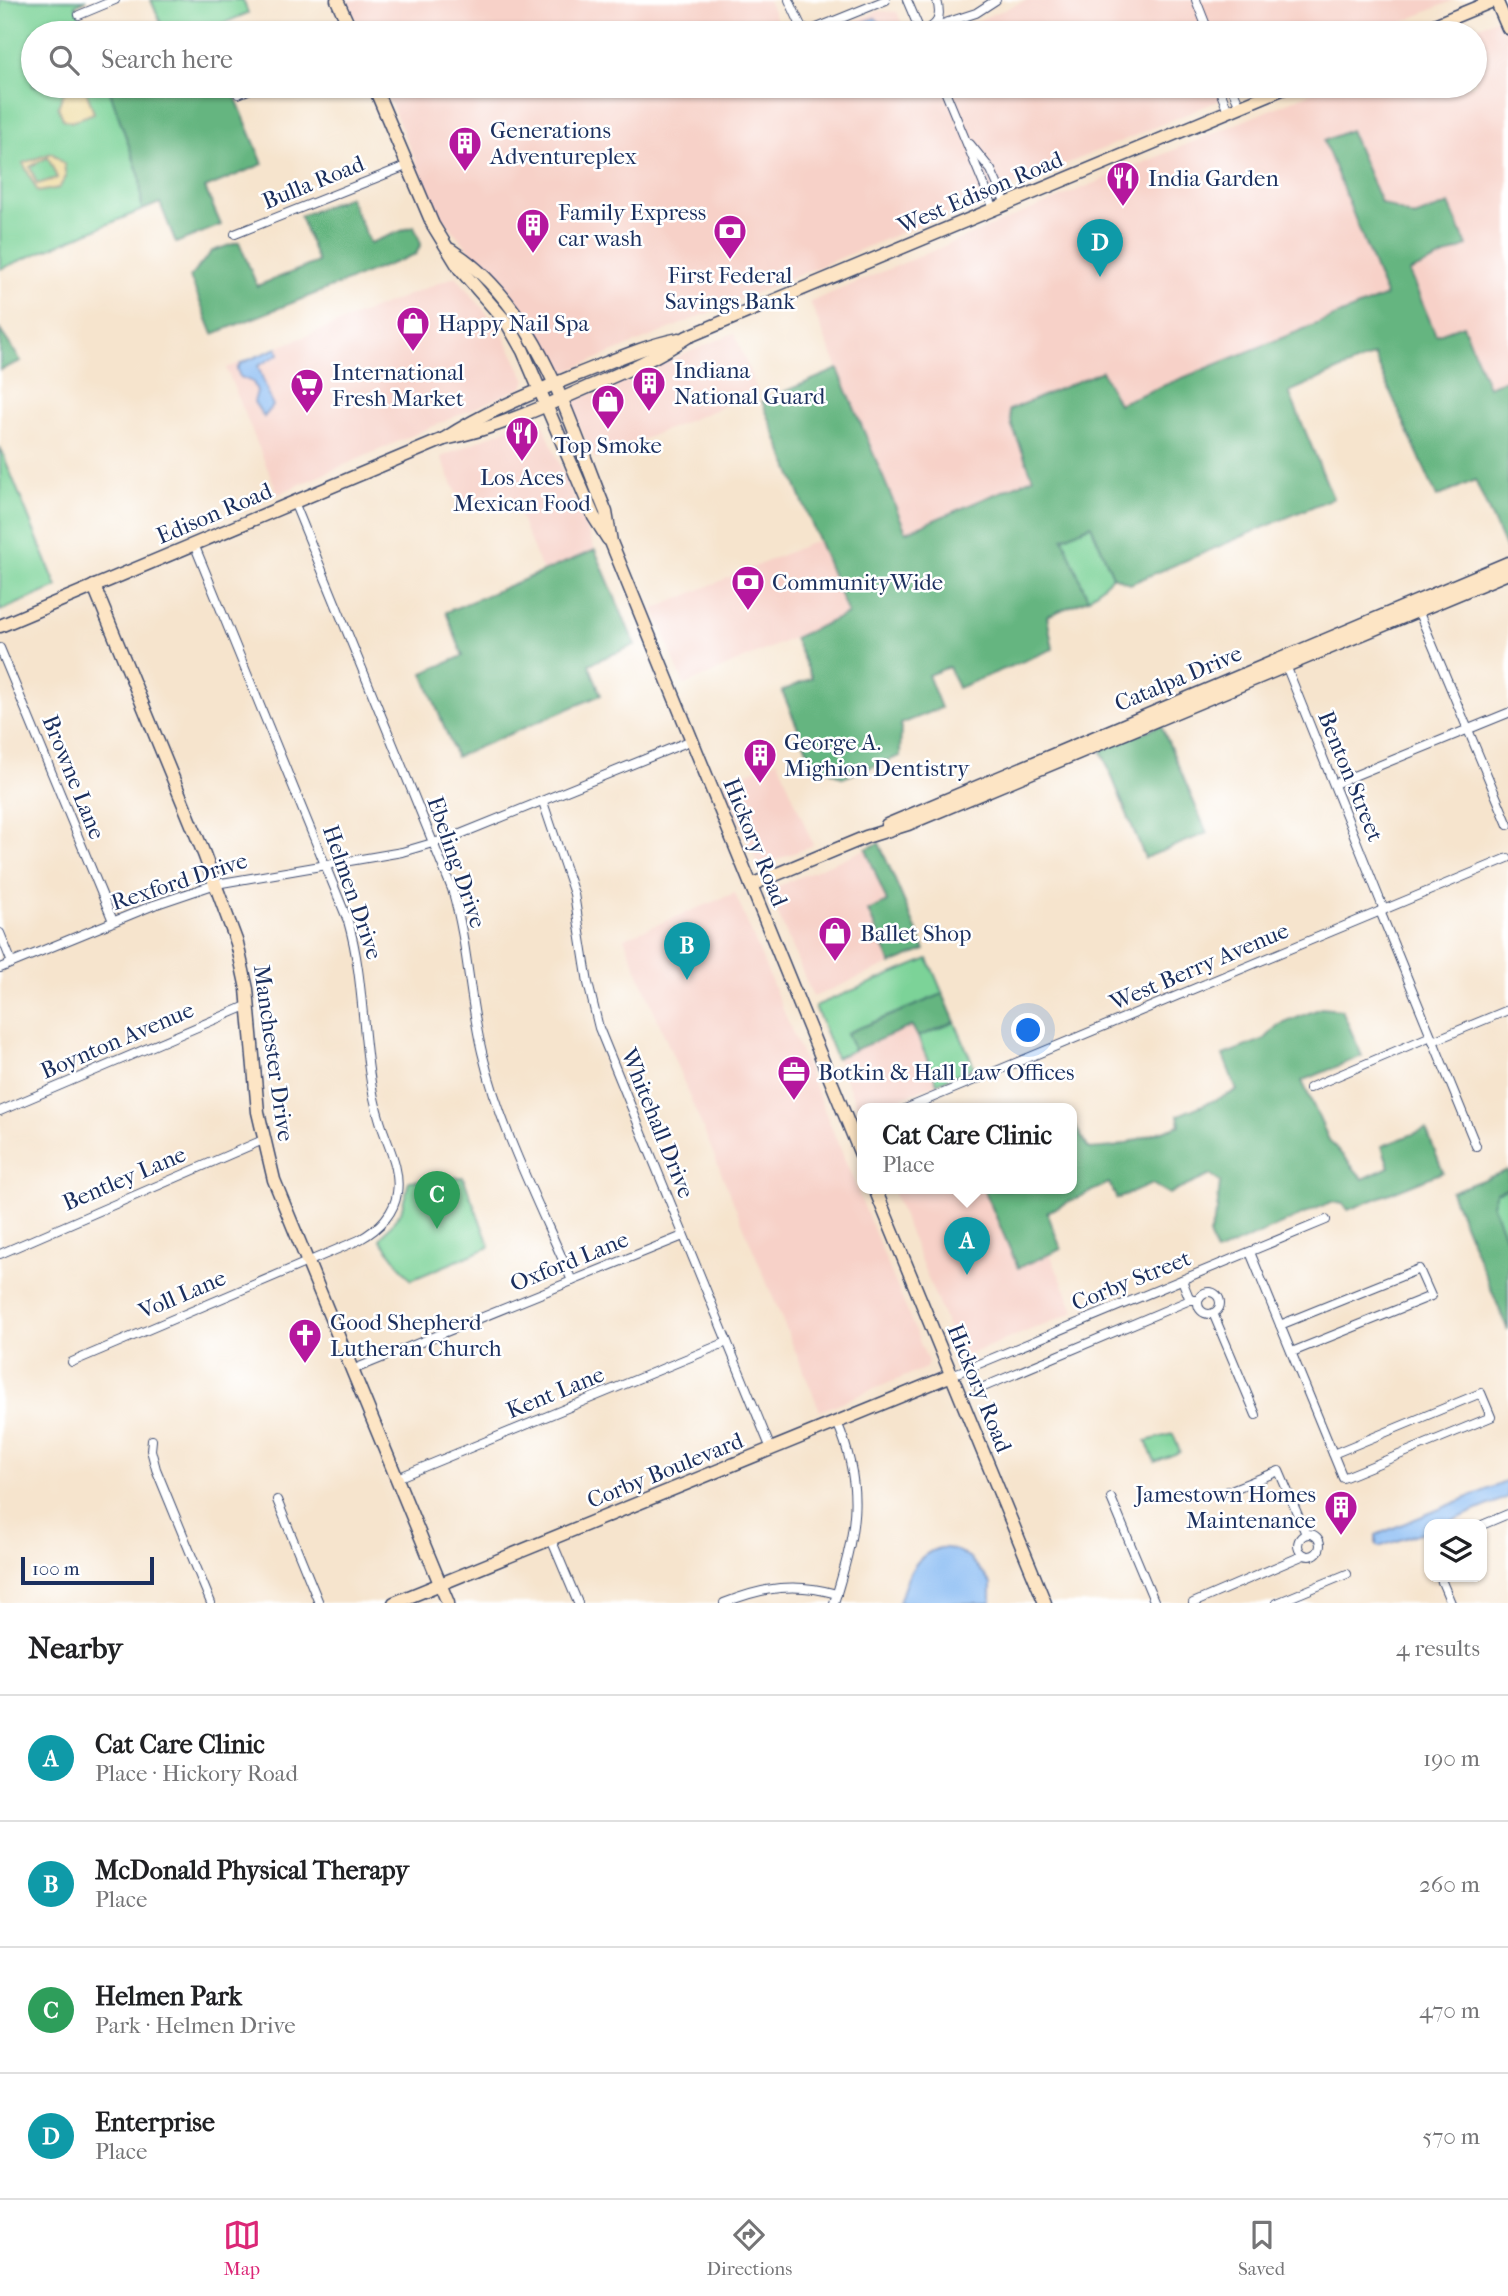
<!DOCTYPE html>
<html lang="en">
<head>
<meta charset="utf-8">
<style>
  :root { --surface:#fff; --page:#f2f2f2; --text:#202124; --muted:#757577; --line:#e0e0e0; --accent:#db2777 }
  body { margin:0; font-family:"IM FELL French Canon",serif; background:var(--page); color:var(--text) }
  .controls { position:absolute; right:21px; bottom:21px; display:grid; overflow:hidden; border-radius:14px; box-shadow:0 2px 5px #0004 }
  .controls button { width:63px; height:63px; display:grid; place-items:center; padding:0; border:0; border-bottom:2px solid var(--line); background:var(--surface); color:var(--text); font:35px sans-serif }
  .scale { position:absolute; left:21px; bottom:18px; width:133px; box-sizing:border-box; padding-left:7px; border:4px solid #1b2f5e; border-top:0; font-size:19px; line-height:24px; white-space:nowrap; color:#1b2f5e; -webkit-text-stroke:5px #fff; paint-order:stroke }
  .you { position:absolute; left:1029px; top:1031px; width:24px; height:24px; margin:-18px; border:5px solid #fff; border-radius:50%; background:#1a73e8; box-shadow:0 0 0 10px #1a73e833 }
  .badge { display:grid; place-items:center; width:46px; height:46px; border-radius:50%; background:var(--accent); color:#fff; font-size:23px; font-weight:700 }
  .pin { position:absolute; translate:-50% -58px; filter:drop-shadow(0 2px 4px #0008) }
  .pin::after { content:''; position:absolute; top:37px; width:24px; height:21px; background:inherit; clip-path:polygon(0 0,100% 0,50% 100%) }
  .popup { position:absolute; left:857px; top:1103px; width:220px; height:91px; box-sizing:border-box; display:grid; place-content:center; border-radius:14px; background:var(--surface); filter:drop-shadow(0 2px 5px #0005); font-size:23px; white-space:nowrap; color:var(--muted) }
  .popup b { font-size:26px; color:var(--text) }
  .popup::after { content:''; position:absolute; left:50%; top:100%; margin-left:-14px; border:14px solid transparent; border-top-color:var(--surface) }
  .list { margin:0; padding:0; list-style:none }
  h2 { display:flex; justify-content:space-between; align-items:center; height:91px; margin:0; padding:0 28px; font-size:30px }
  h2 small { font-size:23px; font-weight:400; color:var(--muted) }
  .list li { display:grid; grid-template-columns:46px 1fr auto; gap:21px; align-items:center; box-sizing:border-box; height:126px; padding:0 28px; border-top:2px solid var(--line) }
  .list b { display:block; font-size:26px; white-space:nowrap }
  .list p { margin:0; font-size:23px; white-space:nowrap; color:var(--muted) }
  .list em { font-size:23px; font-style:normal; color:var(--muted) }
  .icon { flex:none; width:38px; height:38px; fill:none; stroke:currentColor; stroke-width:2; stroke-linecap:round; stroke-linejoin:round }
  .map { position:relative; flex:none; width:1508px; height:1603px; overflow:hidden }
  .search { position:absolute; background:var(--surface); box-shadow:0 2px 5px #0004; left:21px; right:21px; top:21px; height:77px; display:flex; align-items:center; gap:18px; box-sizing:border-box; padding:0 24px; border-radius:38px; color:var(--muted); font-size:26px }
  .sheet { height:595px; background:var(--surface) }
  nav { display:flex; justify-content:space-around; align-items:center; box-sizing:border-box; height:98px; border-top:2px solid var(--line); background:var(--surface); font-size:19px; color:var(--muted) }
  nav a { display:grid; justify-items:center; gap:4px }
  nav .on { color:var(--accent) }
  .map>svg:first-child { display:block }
  .built { fill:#f7d1c8 }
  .green { fill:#7cd398; stroke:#4c817b; stroke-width:2 }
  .forest { fill:#65b580; stroke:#40726f; stroke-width:2 }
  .sand { fill:#eeda9e; stroke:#84847e; stroke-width:2; fill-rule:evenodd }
  .water { fill:#85b9f3; stroke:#5074a8; stroke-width:2 }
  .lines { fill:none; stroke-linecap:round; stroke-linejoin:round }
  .street-casing { stroke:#3c4a6f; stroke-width:10 }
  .secondary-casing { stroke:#3c4a6f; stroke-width:15 }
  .street { stroke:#fff; stroke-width:8 }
  .secondary { stroke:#fde5c5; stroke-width:12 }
  .labels { text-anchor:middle; stroke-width:5; stroke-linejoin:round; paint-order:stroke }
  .poi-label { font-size:23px; fill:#1b2f5e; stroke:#fff; text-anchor:start }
  .street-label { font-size:23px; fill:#1b2f5e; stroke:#fff }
</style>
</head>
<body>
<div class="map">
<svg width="1508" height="1603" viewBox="0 0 1508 1603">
  <rect width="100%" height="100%" fill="#fff"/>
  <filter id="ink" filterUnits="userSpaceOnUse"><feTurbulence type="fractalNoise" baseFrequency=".0143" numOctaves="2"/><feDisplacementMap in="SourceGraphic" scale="14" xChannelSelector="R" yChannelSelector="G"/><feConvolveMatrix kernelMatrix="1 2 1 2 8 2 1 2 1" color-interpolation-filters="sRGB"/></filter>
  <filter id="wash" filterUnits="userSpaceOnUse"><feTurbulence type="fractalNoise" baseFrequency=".00686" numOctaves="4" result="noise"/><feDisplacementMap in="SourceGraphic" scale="28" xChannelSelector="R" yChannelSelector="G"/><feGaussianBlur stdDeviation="1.57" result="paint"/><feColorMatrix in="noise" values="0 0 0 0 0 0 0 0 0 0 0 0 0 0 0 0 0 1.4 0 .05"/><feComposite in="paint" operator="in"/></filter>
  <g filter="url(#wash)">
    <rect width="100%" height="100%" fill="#f6e4cd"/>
    <!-- built -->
    <g class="built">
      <path d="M347,0H768L782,33H361Z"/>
      <path d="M1027,0H1454L1377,33H947Z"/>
      <path d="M879,11L897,12L906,33H826Z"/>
      <path d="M1508,13V379L1488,388L1436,335L1409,272L1448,204L1414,217L1381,203L1324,141L1387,296L1117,405L1012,426L1033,478L906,532L810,302L1327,86H1475V33H1465Z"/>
      <path d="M383,86H1254L561,374L553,370L538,338L520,310L438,213Z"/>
      <path d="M456,276L501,331L526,380L523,387L278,494L226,368Z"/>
      <path d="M734,333L758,392L595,459L571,410L575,400Z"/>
      <path d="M534,417L542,421L595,550L543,572L511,495L465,513L441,457Z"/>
      <path d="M818,540L848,614L684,685L654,609Z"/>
      <path d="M778,760L813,845L759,867L724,782Z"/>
      <path d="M866,849L888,902L868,911L891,964L813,997L769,893L771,889Z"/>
      <path d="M735,893L928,1362L926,1368L820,1411L624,938Z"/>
      <path d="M913,1026L937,1083L875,1109H862L861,1115L836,1058Z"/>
      <path d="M892,1189H984L1018,1267L1050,1254L1075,1312L960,1358Z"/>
    </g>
    <!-- green -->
    <g class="green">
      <path d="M0,0H86L75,5L87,33H33V86H108L140,177L142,210L0,269Z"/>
      <path d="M151,0H243L248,13L200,33H165Z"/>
      <path d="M0,447L57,587L0,611Z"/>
      <path d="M1091,525L1113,576L1088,599L1062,538Z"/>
      <path d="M928,959L943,994L847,1033L854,1050L836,1058L815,1006Z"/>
      <path d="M955,1022L974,1067L937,1083L918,1037Z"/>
      <path d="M463,1177L490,1247L411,1280L380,1239L401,1212L409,1181Z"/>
      <path d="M1508,1188V1244L1492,1204L1496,1192Z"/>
      <path d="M1173,1434L1180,1452L1155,1462L1146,1441Z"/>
    </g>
    <!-- forest -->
    <g class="forest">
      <path d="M108,86H231L263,164L205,188L221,225L176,243L160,203L142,210L140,177Z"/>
      <path d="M1350,130L1381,203L1414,217L1449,204L1467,246L1409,272L1436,335L1463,325L1488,387L1508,379V554L1475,480L1437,497L1374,355L1289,392L1333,498L1130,584L1113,576L1091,525L1063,538L1088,599L1047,616L1053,649L958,688L949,667L928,675L941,708L901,724L900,756L843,778L812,761L782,691L812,678L794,638L848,614L762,401L838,369L906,532L1033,478L1012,426L1009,410L1102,371L1118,404L1386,296L1324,141Z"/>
      <path d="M349,197L370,243L414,226L421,244L416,254L213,334L190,277L212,251L239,242L257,286L318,262L300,216Z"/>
      <path d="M0,330L21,361L0,370Z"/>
      <path d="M595,550L635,645L589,664L601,695L456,757L423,673L463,656L446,612Z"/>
      <path d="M1161,725L1207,833L1145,858L1101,750Z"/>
      <path d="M879,843L925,950L891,964L868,911L887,902L866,849Z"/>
      <path d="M943,994L955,1022L918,1037L912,1026L854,1050L847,1033Z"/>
      <path d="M1321,1008L1342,1010L1362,1056L1302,1081L1329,1140L1363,1179L1389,1167L1382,1146L1426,1129L1443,1172L1348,1210L1343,1204L1331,1202L1216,1253L1209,1235L1217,1211L1220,1182L1211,1175L1169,1194L1152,1184L1117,1199L1109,1183L1047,1212L1061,1249L1018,1268L984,1189H1072V1121L1089,1149L1115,1147L1180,1125L1178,1115L1237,1091L1223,1055L1265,1039L1277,1026Z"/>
      <path d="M1508,1170V1188L1496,1192L1492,1204L1508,1244V1330L1451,1192Z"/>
    </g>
    <!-- sand -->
    <g class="sand">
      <path d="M72,87L85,88L94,113L71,122L63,119L58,107L63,94Z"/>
      <path d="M52,153L64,164L66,177L59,188L38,192L23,163ZM48,157L57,178L37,184L30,167Z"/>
    </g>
    <!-- water -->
    <g class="water">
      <path d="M875,18L890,33H837Z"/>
      <path d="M277,348L279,354L258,366L273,406L264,417L254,402L257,391L253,382L240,377L237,369L241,363Z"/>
      <path d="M1508,1481V1497L1444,1524H1429V1530L1379,1547L1376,1545V1535Z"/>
      <path d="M940,1548C963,1546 978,1566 991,1584V1603H899C906,1580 913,1555 940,1548Z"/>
    </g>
  </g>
  <g filter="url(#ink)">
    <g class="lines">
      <defs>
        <g id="street">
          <path d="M789,0L802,28L812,30L886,0"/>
          <path d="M907,0L921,33"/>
          <path d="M1196,0L1209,33"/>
          <path d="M79,15L115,0"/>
          <path d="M933,27L976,13L996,0"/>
          <path d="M921,33C938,25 942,19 937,0"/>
          <path d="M943,86L994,209"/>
          <path d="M1218,86L1228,111"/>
          <path d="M1231,86L1240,106"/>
          <path d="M238,94L258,86"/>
          <path d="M970,144L991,170L1006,204"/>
          <path d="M235,234L406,166"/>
          <path d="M294,502L452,889C468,943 469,998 482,1052C500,1129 541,1208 572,1281"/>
          <path d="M1417,608L1508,825"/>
          <path d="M0,648L113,921"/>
          <path d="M1285,663L1384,910"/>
          <path d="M1334,784L1508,713"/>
          <path d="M543,802L574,894L588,983L599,1028L771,1449"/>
          <path d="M1380,911L1476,1146"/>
          <path d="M0,933L12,963"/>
          <path d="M0,968L154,905L216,884L402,852L453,837L692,740"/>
          <path d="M1433,1041L1508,1010"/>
          <path d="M1309,1088L1431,1036"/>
          <path d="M905,1109L1508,858"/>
          <path d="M0,1111L249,1005"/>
          <path d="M1250,1252C1281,1327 1312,1403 1343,1478L1491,1417L1481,1393L1333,1454"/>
          <path d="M0,1254L263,1140"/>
          <path d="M1182,1280L1190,1300H1195"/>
          <circle cx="1209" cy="1303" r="11"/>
          <path d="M1213,1313L1256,1415"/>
          <path d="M1280,1325L1419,1269L1431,1296L1292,1352"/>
          <path d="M72,1362L359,1240C377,1230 394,1215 397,1193C401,1168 387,1144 380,1121C360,1056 367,987 348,921L194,544"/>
          <path d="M352,1370L683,1236"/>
          <path d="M952,1375L1326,1220"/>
          <path d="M979,1389L1190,1300"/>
          <path d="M152,1440L151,1450L156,1469L211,1603"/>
          <path d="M397,1478L727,1342"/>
          <path d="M1226,1492L1279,1471L1306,1534"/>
          <path d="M1111,1498L1155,1603"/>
          <path d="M277,1500L319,1603"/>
          <path d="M1482,1525L1508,1514"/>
          <circle cx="1309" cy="1545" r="11"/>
          <path d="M551,1539L578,1603"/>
          <path d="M1440,1577L1451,1603"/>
          <path d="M724,1603C763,1587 796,1582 837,1594"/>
          <path d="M834,1603C855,1535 866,1490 837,1422"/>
          <path d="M1193,1603L1304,1555"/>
          <path d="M1277,1603L1347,1574"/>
        </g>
        <g id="secondary">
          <path d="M337,0L352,33"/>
          <path d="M1496,0L1508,28"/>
          <path d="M1415,33L1495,0"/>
          <path d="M374,86L433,225L460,269L507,323L523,351L594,517L608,539"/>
          <path d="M451,250C539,307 568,420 606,512L611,542L862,1157"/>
          <path d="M444,439C494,429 539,409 586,388C621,373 655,359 687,337L1289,86"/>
          <path d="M94,586L204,854L237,943L247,989L258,1112L274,1180L448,1603"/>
          <path d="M0,626L444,439C485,412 530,394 576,375C610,362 643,346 679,339"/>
          <path d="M887,825L1508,563"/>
          <path d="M751,885L866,837L908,824L1508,573"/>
          <path d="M875,1189L1045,1603"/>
          <path d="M394,1603L952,1375"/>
        </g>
      </defs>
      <!-- street casing -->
      <use href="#street" class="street-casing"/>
      <!-- secondary casing -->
      <use href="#secondary" class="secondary-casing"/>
      <!-- street -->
      <use href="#street" class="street"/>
      <!-- secondary -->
      <use href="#secondary" class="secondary"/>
    </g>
  </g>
  <!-- icons -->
  <defs>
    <symbol id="building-pin" viewBox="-11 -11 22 30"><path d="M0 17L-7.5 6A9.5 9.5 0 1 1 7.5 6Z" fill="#b5179e" stroke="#fff"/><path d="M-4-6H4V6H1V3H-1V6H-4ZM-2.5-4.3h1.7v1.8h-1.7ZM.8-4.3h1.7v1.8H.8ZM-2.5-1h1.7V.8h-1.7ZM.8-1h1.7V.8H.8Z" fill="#fff"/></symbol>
    <symbol id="restaurant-pin" viewBox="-11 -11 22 30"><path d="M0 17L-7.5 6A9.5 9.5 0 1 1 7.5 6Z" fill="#b5179e" stroke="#fff"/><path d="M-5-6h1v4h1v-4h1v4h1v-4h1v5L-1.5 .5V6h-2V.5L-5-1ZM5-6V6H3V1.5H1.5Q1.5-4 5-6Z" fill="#fff"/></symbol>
    <symbol id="bank-pin" viewBox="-11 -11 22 30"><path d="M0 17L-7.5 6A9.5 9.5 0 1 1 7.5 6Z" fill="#b5179e" stroke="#fff"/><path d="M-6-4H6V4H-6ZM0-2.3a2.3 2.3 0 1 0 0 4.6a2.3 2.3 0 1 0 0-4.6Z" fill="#fff"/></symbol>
    <symbol id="shop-pin" viewBox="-11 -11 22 30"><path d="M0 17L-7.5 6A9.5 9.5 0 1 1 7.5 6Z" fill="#b5179e" stroke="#fff"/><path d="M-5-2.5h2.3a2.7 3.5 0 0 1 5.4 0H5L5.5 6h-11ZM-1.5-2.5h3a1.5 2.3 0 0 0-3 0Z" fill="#fff"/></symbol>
    <symbol id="supermarket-pin" viewBox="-11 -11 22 30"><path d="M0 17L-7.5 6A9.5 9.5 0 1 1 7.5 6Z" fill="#b5179e" stroke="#fff"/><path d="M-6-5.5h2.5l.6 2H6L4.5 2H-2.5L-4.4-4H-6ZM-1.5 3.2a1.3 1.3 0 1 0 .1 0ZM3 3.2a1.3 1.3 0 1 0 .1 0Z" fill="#fff"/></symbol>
    <symbol id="office-pin" viewBox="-11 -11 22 30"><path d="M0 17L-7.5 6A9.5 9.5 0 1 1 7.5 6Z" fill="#b5179e" stroke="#fff"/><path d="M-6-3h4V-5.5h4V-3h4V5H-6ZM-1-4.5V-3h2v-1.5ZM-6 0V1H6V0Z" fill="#fff"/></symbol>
    <symbol id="church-pin" viewBox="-11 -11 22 30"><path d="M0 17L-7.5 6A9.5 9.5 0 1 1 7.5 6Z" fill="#b5179e" stroke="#fff"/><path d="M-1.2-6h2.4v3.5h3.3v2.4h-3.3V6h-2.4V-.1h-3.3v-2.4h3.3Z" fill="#fff"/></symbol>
  </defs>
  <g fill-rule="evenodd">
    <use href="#building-pin" x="446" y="124" width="38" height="52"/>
    <use href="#restaurant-pin" x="1104" y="159" width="38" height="52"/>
    <use href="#building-pin" x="514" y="206" width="38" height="52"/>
    <use href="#bank-pin" x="711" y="212" width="38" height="52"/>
    <use href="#shop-pin" x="394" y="304" width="38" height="52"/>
    <use href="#building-pin" x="630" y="364" width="38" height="52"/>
    <use href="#supermarket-pin" x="288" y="366" width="38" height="52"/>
    <use href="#shop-pin" x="589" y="382" width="38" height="52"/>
    <use href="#restaurant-pin" x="503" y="414" width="38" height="52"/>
    <use href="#bank-pin" x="729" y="563" width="38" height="52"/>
    <use href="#building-pin" x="741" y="736" width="38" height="52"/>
    <use href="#shop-pin" x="816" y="914" width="38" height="52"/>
    <use href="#office-pin" x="775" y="1053" width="38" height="52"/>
    <use href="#church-pin" x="286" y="1316" width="38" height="52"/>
    <use href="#building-pin" x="1322" y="1488" width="38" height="52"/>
  </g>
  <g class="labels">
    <!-- poi labels -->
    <g class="poi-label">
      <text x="490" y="138">Generations<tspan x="490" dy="26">Adventureplex</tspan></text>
      <text x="1148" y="186">India Garden</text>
      <text x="558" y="220">Family Express<tspan x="558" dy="26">car wash</tspan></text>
      <text x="730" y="283" text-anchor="middle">First Federal<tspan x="730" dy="26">Savings Bank</tspan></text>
      <text x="438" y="331">Happy Nail Spa</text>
      <text x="674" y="378">Indiana<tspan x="674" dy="26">National Guard</tspan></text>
      <text x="332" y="380">International<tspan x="332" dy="26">Fresh Market</tspan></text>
      <text x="608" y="453" text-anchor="middle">Top Smoke</text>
      <text x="522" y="485" text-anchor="middle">Los Aces<tspan x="522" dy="26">Mexican Food</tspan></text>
      <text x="772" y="590">CommunityWide</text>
      <text x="784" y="750">George A.<tspan x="784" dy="26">Mighion Dentistry</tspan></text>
      <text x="860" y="941">Ballet Shop</text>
      <text x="818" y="1080">Botkin &amp; Hall Law Offices</text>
      <text x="330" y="1330">Good Shepherd<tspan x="330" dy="26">Lutheran Church</tspan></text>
      <text x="1316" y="1502" text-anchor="end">Jamestown Homes<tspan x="1316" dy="26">Maintenance</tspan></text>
    </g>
    <!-- street labels -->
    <g class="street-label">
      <text transform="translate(313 182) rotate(-22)" y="8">Bulla Road</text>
      <text transform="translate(980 192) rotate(-23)" y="8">West Edison Road</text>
      <text transform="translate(214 513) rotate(-23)" y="8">Edison Road</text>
      <text transform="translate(1178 678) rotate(-23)" y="8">Catalpa Drive</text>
      <text transform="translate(1351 776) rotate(68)" y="8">Benton Street</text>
      <text transform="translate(74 777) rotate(68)" y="8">Browne Lane</text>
      <text transform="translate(756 842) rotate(68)" y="8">Hickory Road</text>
      <text transform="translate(457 862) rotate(71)" y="8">Ebeling Drive</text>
      <text transform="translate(179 881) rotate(-18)" y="8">Rexford Drive</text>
      <text transform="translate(353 892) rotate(71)" y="8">Helmen Drive</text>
      <text transform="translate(1199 966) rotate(-23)" y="8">West Berry Avenue</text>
      <text transform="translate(117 1040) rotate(-23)" y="8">Boynton Avenue</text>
      <text transform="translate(274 1053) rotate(82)" y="8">Manchester Drive</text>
      <text transform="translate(658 1123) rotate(68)" y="8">Whitehall Drive</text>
      <text transform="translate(124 1178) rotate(-23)" y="8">Bentley Lane</text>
      <text transform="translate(569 1261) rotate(-22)" y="8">Oxford Lane</text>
      <text transform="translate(1131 1280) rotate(-22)" y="8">Corby Street</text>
      <text transform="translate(182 1294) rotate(-23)" y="8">Voll Lane</text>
      <text transform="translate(980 1388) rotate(68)" y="8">Hickory Road</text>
      <text transform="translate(555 1392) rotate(-22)" y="8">Kent Lane</text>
      <text transform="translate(665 1470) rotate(-22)" y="8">Corby Boulevard</text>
    </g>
  </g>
</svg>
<div class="controls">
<button><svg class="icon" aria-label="layers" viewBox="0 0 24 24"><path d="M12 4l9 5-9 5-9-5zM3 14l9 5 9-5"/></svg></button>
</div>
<div class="scale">100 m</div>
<div class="you"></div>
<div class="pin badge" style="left:967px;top:1275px;background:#0f9aa8">A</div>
<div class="popup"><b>Cat Care Clinic</b>Place</div>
<div class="pin badge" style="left:687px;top:980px;background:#0f9aa8">B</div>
<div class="pin badge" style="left:437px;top:1229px;background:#2e9e5b">C</div>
<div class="pin badge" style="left:1100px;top:277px;background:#0f9aa8">D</div>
<div class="search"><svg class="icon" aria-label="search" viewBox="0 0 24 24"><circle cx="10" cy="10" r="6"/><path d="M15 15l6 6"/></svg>Search here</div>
</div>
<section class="sheet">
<h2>Nearby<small>4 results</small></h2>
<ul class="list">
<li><span class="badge" style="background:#0f9aa8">A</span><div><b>Cat Care Clinic</b><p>Place · Hickory Road</p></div><em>190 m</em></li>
<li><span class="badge" style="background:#0f9aa8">B</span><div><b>McDonald Physical Therapy</b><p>Place</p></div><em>260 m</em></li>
<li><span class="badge" style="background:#2e9e5b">C</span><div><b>Helmen Park</b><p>Park · Helmen Drive</p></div><em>470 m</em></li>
<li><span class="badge" style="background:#0f9aa8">D</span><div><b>Enterprise</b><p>Place</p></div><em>570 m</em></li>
</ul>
</section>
<nav>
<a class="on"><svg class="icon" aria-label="map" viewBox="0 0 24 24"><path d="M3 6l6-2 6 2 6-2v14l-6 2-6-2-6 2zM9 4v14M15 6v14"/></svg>Map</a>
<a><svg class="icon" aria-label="directions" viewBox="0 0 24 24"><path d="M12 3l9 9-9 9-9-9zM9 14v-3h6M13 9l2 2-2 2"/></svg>Directions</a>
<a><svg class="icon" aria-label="saved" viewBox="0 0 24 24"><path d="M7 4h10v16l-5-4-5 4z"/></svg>Saved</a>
</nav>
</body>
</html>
